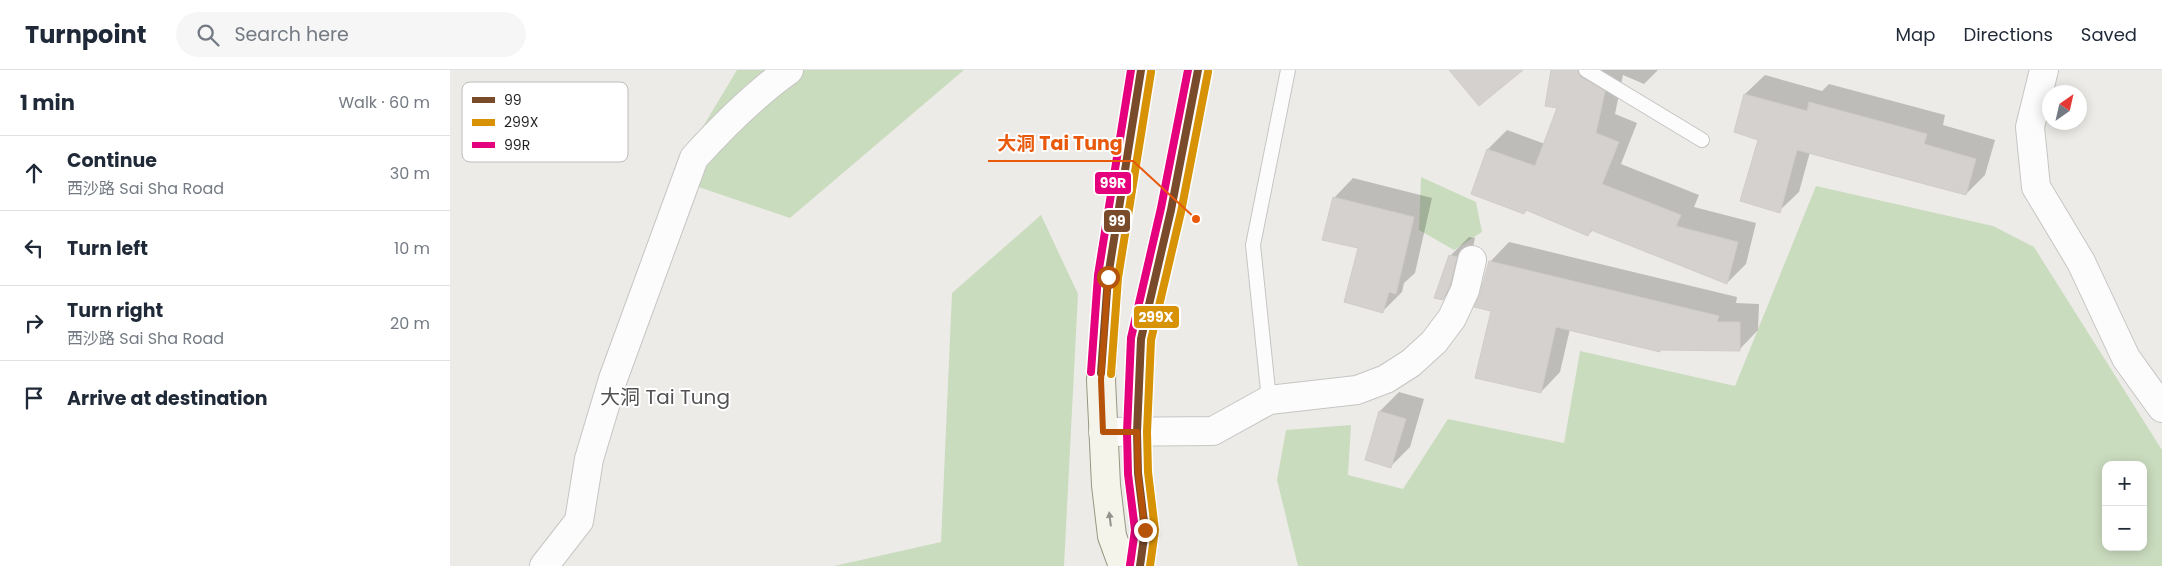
<!DOCTYPE html>
<html lang="en">
<head>
<meta charset="utf-8">
<style>
  :root { --surface:#fff; --page:#f6f6f7; --text:#1f2937; --muted:#747a83; --line:#e0e1e3 }
  body { margin:0; font-family:Poppins,"Noto Sans TC",sans-serif; background:var(--page); color:var(--text) }
  .controls { position:absolute; right:15px; bottom:15px; display:grid; overflow:hidden; border-radius:10px; box-shadow:0 2px 12px #0003 }
  .controls button { width:45px; height:45px; display:grid; place-items:center; padding:0; border:0; border-bottom:1px solid var(--line); background:var(--surface); color:var(--text); font:25px sans-serif }
  .compass { position:absolute; left:1592px; top:15px; width:45px; height:45px; border-radius:50%; background:var(--surface); box-shadow:0 2px 12px #0003; rotate:34deg }
  .stop { position:absolute; width:15px; height:15px; margin:-11px; border:4px solid #b45309; border-radius:50%; background:#fff }
  .stop.end { background:#b45309; border-color:#fff; box-shadow:0 1px 5px #0008 }
  .list { margin:0; padding:0; list-style:none }
  h2 { display:flex; justify-content:space-between; align-items:center; height:65px; margin:0; padding:0 20px; font-size:21px }
  h2 small { font-size:16px; font-weight:400; color:var(--muted) }
  .list li { display:grid; grid-template-columns:32px 1fr auto; gap:15px; align-items:center; box-sizing:border-box; height:75px; padding:0 20px; border-top:1px solid var(--line) }
  .list b { display:block; font-size:19px; white-space:nowrap }
  .list p { margin:0; font-size:16px; white-space:nowrap; color:var(--muted) }
  .list em { font-size:16px; font-style:normal; color:var(--muted) }
  .icon { flex:none; width:28px; height:28px; fill:none; stroke:currentColor; stroke-width:2; stroke-linecap:round; stroke-linejoin:round }
  .map { position:relative; flex:none; width:1712px; height:496px; overflow:hidden }
  header { display:flex; align-items:center; gap:30px; box-sizing:border-box; height:70px; padding:0 25px; background:var(--surface); border-bottom:1px solid var(--line) }
  header strong { font-size:24px }
  nav { display:flex; gap:28px; margin-inline-start:auto; font-size:18px }
  .search { width:350px; height:45px; background:var(--page); display:flex; align-items:center; gap:12px; box-sizing:border-box; padding:0 18px; border-radius:28px; color:var(--muted); font-size:19px }
  main { display:flex }
  aside { flex:1; background:var(--surface) }
  .map>svg:first-child { display:block }
  .forest { fill:#cadcbe; fill-rule:evenodd }
  .shadow { fill:#0003 }
  .building { fill:#d4d1cf; stroke:#d0cdc9 }
  .lines { fill:none; stroke-linecap:round; stroke-linejoin:round }
  .lane-casing { stroke:#c6c5c4; stroke-width:16 }
  .street-casing { stroke:#c6c5c4; stroke-width:30 }
  .secondary-casing { stroke:#979780; stroke-width:30 }
  .lane { stroke:#fcfcfc; stroke-width:14 }
  .street { stroke:#fcfcfc; stroke-width:28 }
  .secondary { stroke:#f4f4eb; stroke-width:28 }
  .bus-1-casing { stroke:#fff; stroke-width:11 }
  .bus-2-casing { stroke:#fff; stroke-width:11 }
  .bus-3-casing { stroke:#fff; stroke-width:11 }
  .bus-1 { stroke:#7a4b2a; stroke-width:8 }
  .bus-2 { stroke:#d79205; stroke-width:8 }
  .bus-3 { stroke:#e5007d; stroke-width:8 }
  .oneway { fill:#94948f }
  .route { stroke:#b45309; stroke-width:6 }
  .labels { text-anchor:middle; stroke-width:4; stroke-linejoin:round; paint-order:stroke }
  .quarter-label { font-size:20px; fill:#525252; stroke:#fff }
  .key { fill:#fff; stroke:#bcbcbc; stroke-width:1 }
  .key-label { font-size:14px; fill:#1f1f1f }
  .leader { fill:none; stroke:#e8590c; stroke-width:2 }
  .callout-dot { fill:#e8590c; stroke:#fff; stroke-width:2 }
  .callout-label { font-size:19px; text-anchor:middle; font-weight:bold; fill:#e8590c; stroke:#fff; stroke-width:4; stroke-linejoin:round; paint-order:stroke }
  .line-badge { stroke:#fff; stroke-width:2 }
  .badge-label { font-size:14px; text-anchor:middle; font-weight:bold; fill:#fff }
</style>
</head>
<body>
<header>
<strong>Turnpoint</strong>
<div class="search"><svg class="icon" aria-label="search" viewBox="0 0 24 24"><circle cx="10" cy="10" r="6"/><path d="M15 15l6 6"/></svg>Search here</div>
<nav><a>Map</a><a>Directions</a><a>Saved</a></nav>
</header>
<main>
<aside>
<h2>1 min<small>Walk · 60 m</small></h2>
<ul class="list">
<li><svg class="icon" aria-label="ahead" viewBox="0 0 24 24"><path d="M12 20V5M6 11l6-6 6 6"/></svg><div><b>Continue</b><p>西沙路 Sai Sha Road</p></div><em>30 m</em></li>
<li><svg class="icon" aria-label="left" viewBox="0 0 24 24"><path d="M17 20v-9H6M10 6l-5 5 5 5"/></svg><div><b>Turn left</b></div><em>10 m</em></li>
<li><svg class="icon" aria-label="right" viewBox="0 0 24 24"><path d="M7 20v-9h11M14 6l5 5-5 5"/></svg><div><b>Turn right</b><p>西沙路 Sai Sha Road</p></div><em>20 m</em></li>
<li><svg class="icon" aria-label="arrive" viewBox="0 0 24 24"><path d="M6 21V4h12l-3 4 3 4H6"/></svg><div><b>Arrive at destination</b></div></li>
</ul>
</aside>
<div class="map">
<svg width="1712" height="496" viewBox="0 0 1712 496">
  <rect width="100%" height="100%" fill="#edebe8"/>
  <!-- forest -->
  <g class="forest">
    <path d="M287,0H514L340,148L222,108Z"/>
    <path d="M971,107L1026,132L1032,162L1004,180L969,160Z"/>
    <path d="M1366,116L1543,156L1584,177L1712,380V496H848L827,410L836,360L901,355L898,405L953,419L998,349L1114,373L1130,281L1285,316ZM1656,395H1693V477H1656Z"/>
    <path d="M591,145L628,224L614,496H384L491,472L502,223Z"/>
  </g>
  <!-- shadow -->
  <g class="shadow">
    <path d="M1103,0H1208L1194,14L1173,5L1165,44L1187,53L1171,94L1249,125L1244,137L1306,153L1296,194L1277,213L1143,160L1138,165L1077,140L1074,142L1022,123L1038,79L1057,60L1095,74L1109,37Z"/>
    <path d="M1315,5L1372,21L1379,14L1495,45L1493,55L1545,70L1535,105L1516,124L1360,82L1349,122L1329,141L1310,69L1285,61L1295,24Z"/>
    <path d="M903,108L982,128L965,203L954,213L952,222L933,241L909,177L884,128Z"/>
    <path d="M1019,167L1025,168L1019,195L1012,209L993,229L1000,186Z"/>
    <path d="M1059,172L1287,227L1286,233L1309,234L1308,260L1289,280L1212,279L1209,281L1120,259L1110,302L1091,322L1031,224L1040,192Z"/>
    <path d="M949,322L974,329L960,377L941,396L930,341Z"/>
  </g>
  <!-- building -->
  <g class="building">
    <path d="M999,0H1073L1029,36Z"/>
    <path d="M1101,0H1127L1131,7L1155,21L1146,63L1169,72L1152,114L1231,145L1226,156L1288,172L1277,214L1141,160L1138,166L1076,140L1074,144L1021,124L1037,79L1085,96L1107,38L1095,36Z"/>
    <path d="M1294,24L1357,41L1359,32L1477,64L1474,74L1526,89L1516,125L1347,80L1330,143L1290,131L1308,70L1284,62Z"/>
    <path d="M883,127L964,147L946,224L939,222L933,243L894,232L908,178L872,170Z"/>
    <path d="M999,185L1007,187L1000,215L993,230L984,228Z"/>
    <path d="M1039,191L1269,246L1267,252H1290V281L1210,280V282L1106,257L1091,323L1025,308L1041,241L1024,237L1030,224Z"/>
    <path d="M929,341L956,349L941,398L915,390Z"/>
  </g>
  <g class="lines">
    <defs>
      <g id="lane">
        <path d="M1136,0L1252,70"/>
        <path d="M819,330L803,175L838,0"/>
      </g>
      <g id="street">
        <path d="M1594,0L1580,57L1586,117L1631,192L1676,288L1712,338"/>
        <path d="M653,362L763,361L819,330L907,320L936,309L961,293L984,272L1002,248L1015,220L1022,190"/>
        <path d="M94,496L129,451L139,389L163,309L244,88C273,56 304,25 339,0"/>
      </g>
      <g id="secondary">
        <path d="M673,496L662,466L656,415L651,310L658,207L691,0"/>
        <path d="M690,496L695,460L688,403L687,362L691,269L721,140L748,0"/>
      </g>
    </defs>
    <!-- lane casing -->
    <use href="#lane" class="lane-casing"/>
    <!-- street casing -->
    <use href="#street" class="street-casing"/>
    <!-- secondary casing -->
    <use href="#secondary" class="secondary-casing"/>
    <!-- lane -->
    <use href="#lane" class="lane"/>
    <!-- street -->
    <use href="#street" class="street"/>
    <!-- secondary -->
    <use href="#secondary" class="secondary"/>
    <defs>
      <g id="bus-1">
        <path d="M651,303L658,207L691,0"/>
        <path d="M690,496L695,460L688,403L687,362L691,269L721,140L748,0"/>
      </g>
      <g id="bus-2">
        <path d="M661,304L668,208L701,2"/>
        <path d="M700,496L705,460L698,402L697,362L701,270L731,142L758,2"/>
      </g>
      <g id="bus-3">
        <path d="M641,302L648,205L681,0"/>
        <path d="M680,495L685,460L678,404L677,362L681,268L711,138L738,0"/>
      </g>
    </defs>
    <!-- bus-1 casing -->
    <use href="#bus-1" class="bus-1-casing"/>
    <!-- bus-2 casing -->
    <use href="#bus-2" class="bus-2-casing"/>
    <!-- bus-3 casing -->
    <use href="#bus-3" class="bus-3-casing"/>
    <!-- bus-1 -->
    <use href="#bus-1" class="bus-1"/>
    <!-- bus-2 -->
    <use href="#bus-2" class="bus-2"/>
    <!-- bus-3 -->
    <use href="#bus-3" class="bus-3"/>
  </g>
  <!-- one-way arrows -->
  <defs><path id="oneway-solid" d="M-6-.8H1V-3.2L6.5 0L1 3.2V.8H-6Z" transform="scale(1.25)"/></defs>
  <use class="oneway" href="#oneway-solid" transform="translate(660 449) rotate(-97)"/>
  <g class="lines">
    <!-- route -->
    <path class="route" d="M658,207L651,310L653,362H687L688,403L695,460"/>
  </g>
  <g class="labels">
    <!-- quarter labels -->
    <g class="quarter-label">
      <text x="215" y="334">大洞 Tai Tung</text>
    </g>
  </g>
  <!-- legend -->
  <rect x="12" y="12" width="166" height="80" rx="8" class="key"/>
  <rect x="22" y="27" width="23" height="6" fill="#7a4b2a"/>
  <rect x="22" y="49" width="23" height="7" fill="#d79205"/>
  <rect x="22" y="72" width="23" height="6" fill="#e5007d"/>
  <g class="key-label">
    <text x="54" y="35">99</text>
    <text x="54" y="57">299X</text>
    <text x="54" y="80">99R</text>
  </g>
  <!-- callouts -->
  <path class="leader" d="M746 149L683 91H538"/>
  <circle class="callout-dot" cx="746" cy="149" r="5"/>
  <g class="callout-label">
    <text x="610" y="80">大洞 Tai Tung</text>
  </g>
  <g class="line-badge">
    <rect x="644" y="101" width="38" height="24" rx="5" fill="#e5007d"/>
    <rect x="653" y="139" width="28" height="24" rx="5" fill="#7a4b2a"/>
    <rect x="683" y="235" width="47" height="24" rx="5" fill="#d79205"/>
  </g>
  <g class="badge-label">
    <text x="663" y="118">99R</text>
    <text x="667" y="156">99</text>
    <text x="706" y="252">299X</text>
  </g>
</svg>
<div class="controls">
<button>+</button>
<button>−</button>
</div>
<svg class="compass" viewBox="-18 -18 36 36"><path d="M0-13l5 13h-10z" fill="#e53935"/><path d="M0 13l5-13h-10z" fill="#747a83"/></svg>
<div class="stop" style="left:658px;top:207px"></div>
<div class="stop end" style="left:695px;top:460px"></div>
</div>
</main>
</body>
</html>
